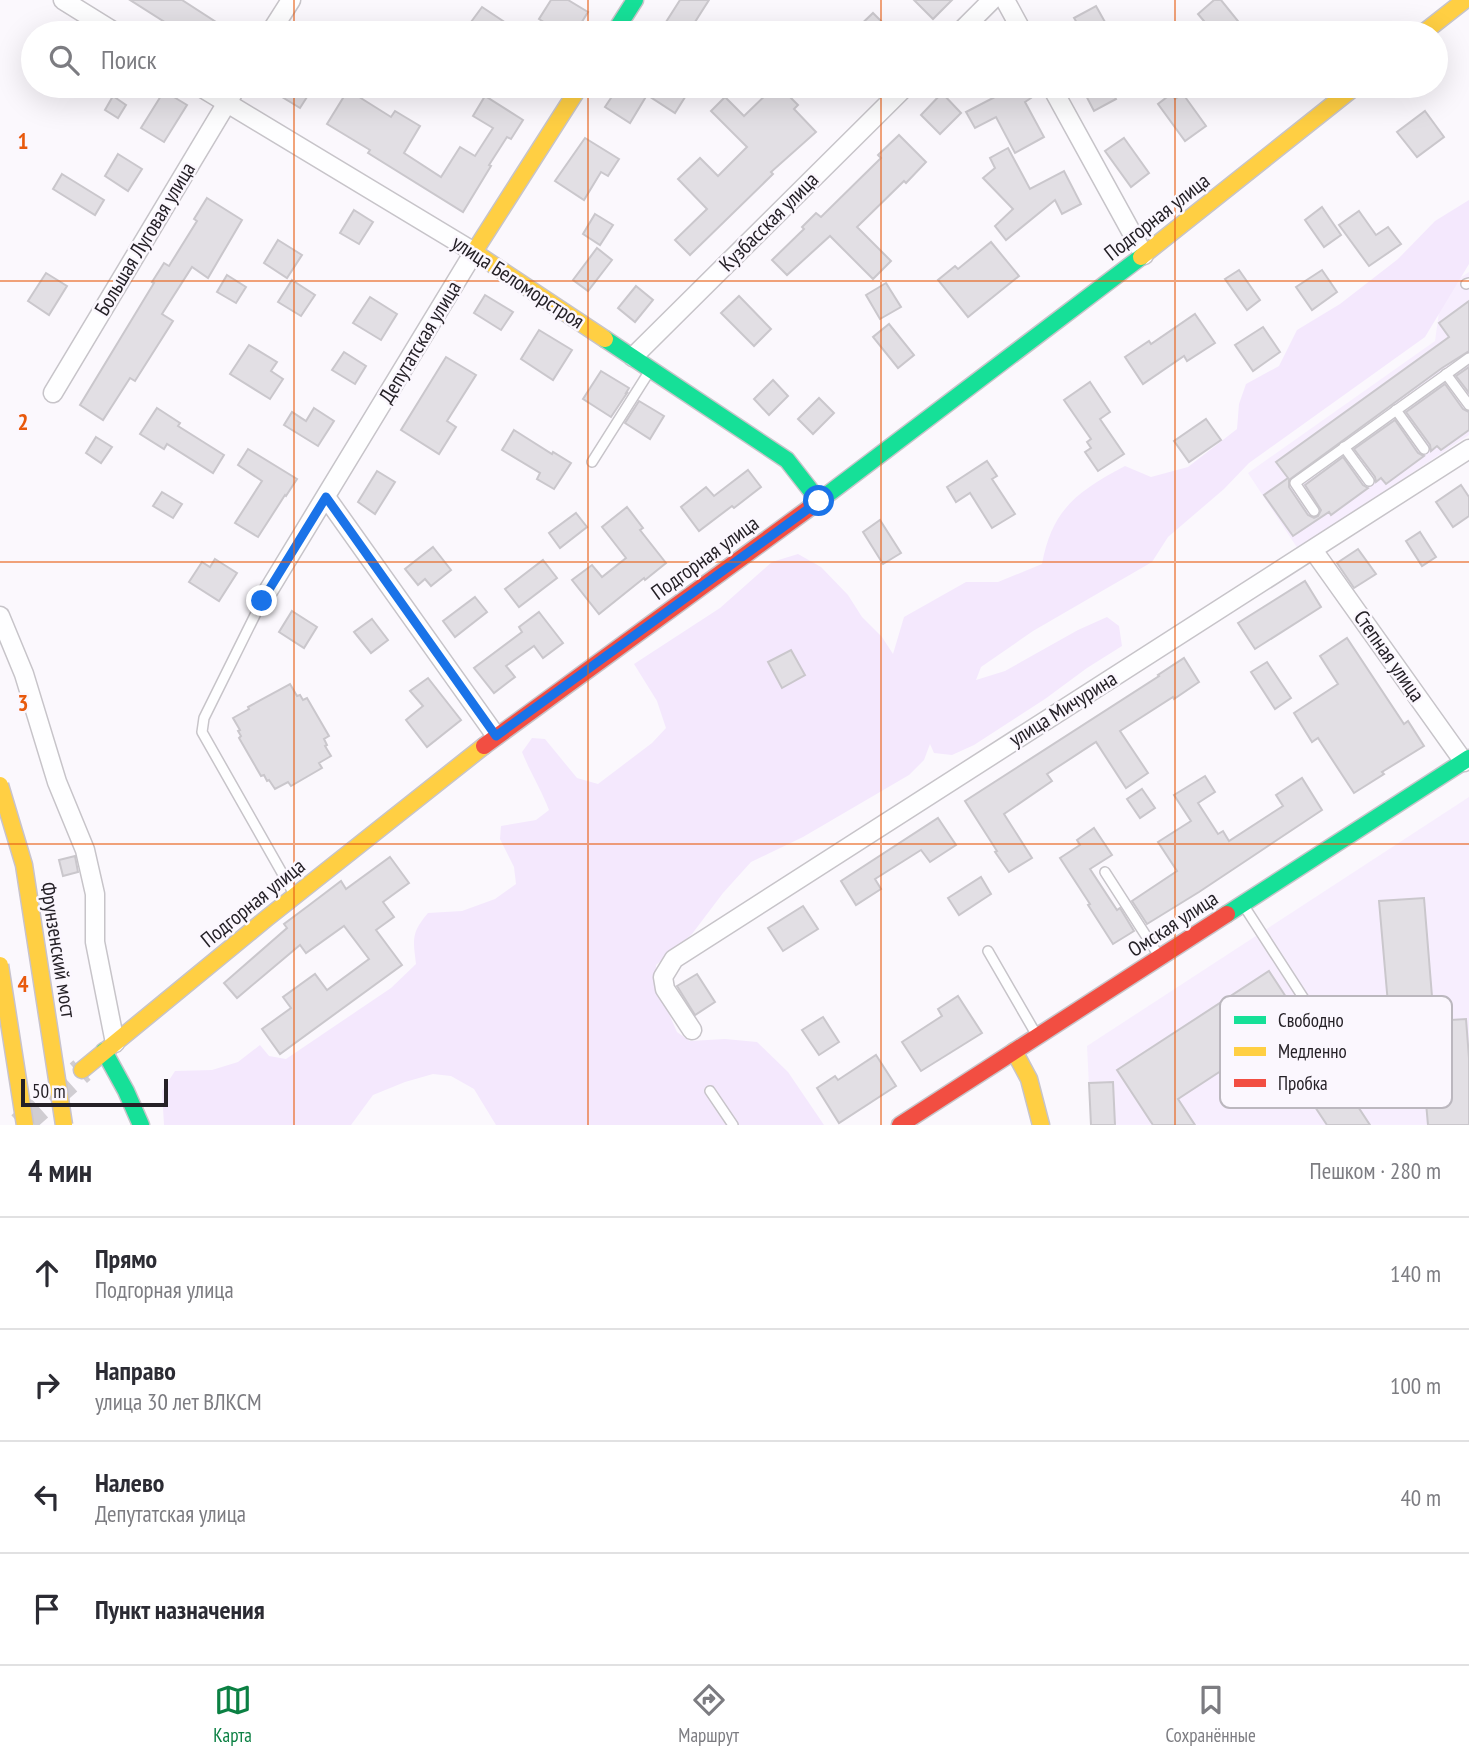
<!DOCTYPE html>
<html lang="ru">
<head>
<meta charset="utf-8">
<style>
  :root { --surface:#fff; --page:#f2f2f3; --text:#2b2b33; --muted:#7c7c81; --line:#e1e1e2; --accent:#0b8043 }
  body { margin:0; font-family:"PT Sans Narrow",sans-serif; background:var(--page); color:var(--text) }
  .scale { position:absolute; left:21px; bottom:18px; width:147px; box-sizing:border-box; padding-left:7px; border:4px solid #252127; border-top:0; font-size:19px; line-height:24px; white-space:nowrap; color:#252127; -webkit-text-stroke:5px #fbf7fe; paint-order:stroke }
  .stop { position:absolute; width:21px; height:21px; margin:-16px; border:5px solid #1a73e8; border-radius:50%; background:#fff }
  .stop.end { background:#1a73e8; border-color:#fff; box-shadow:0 2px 7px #0008 }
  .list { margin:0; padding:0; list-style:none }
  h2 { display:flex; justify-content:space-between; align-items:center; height:91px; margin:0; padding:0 28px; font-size:30px }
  h2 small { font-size:23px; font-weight:400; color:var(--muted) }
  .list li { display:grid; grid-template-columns:46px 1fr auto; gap:21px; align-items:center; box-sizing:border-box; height:112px; padding:0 28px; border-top:2px solid var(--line) }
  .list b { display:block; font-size:26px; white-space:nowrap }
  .list p { margin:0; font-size:23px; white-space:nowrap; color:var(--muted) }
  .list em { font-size:23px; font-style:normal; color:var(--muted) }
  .icon { flex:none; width:38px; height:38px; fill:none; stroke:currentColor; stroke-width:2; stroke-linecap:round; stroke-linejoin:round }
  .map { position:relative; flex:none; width:1469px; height:1125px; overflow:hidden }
  .search { position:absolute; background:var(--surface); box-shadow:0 7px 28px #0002; left:21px; right:21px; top:21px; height:77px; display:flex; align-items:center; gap:18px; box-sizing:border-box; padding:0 24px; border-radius:38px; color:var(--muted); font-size:26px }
  .sheet { height:539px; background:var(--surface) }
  nav { display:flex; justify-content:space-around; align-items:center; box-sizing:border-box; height:98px; border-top:2px solid var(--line); background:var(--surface); font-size:19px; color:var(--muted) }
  nav a { display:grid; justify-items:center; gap:4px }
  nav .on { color:var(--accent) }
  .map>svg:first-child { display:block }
  .built { fill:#f7eefe }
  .green { fill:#f4e8fd }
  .building { fill:#e2dfe4; stroke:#cac7cc; stroke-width:2 }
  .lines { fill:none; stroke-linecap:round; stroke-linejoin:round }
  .secondary-tunnel { stroke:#d0cdd2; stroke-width:26; stroke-dasharray:26 13; stroke-linecap:butt }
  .lane-casing { stroke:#c7c4c9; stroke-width:12 }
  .street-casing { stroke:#c7c4c9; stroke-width:21 }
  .fast-casing { stroke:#c7c4c9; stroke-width:19 }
  .slow-casing { stroke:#c7c4c9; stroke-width:19 }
  .jam-casing { stroke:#c7c4c9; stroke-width:19 }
  .lane { stroke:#fefeff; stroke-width:9 }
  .street { stroke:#fefeff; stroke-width:18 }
  .fast { stroke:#16e098; stroke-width:16 }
  .slow { stroke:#ffcf43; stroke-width:16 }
  .jam { stroke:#f24e42; stroke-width:16 }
  .slow-bridge-casing { stroke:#c8c3cc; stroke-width:19; stroke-linecap:butt }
  .slow-bridge { stroke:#ffcf43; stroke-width:16 }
  .route { stroke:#1a73e8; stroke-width:9 }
  .grid { fill:none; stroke:#e8590c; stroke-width:2; stroke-opacity:0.55 }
  .labels { text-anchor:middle; stroke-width:5; stroke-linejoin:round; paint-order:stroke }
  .street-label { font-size:21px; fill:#252127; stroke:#fbf7fe }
  .key { fill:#fbf7fe; stroke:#bbb7be; stroke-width:2 }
  .key-label { font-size:19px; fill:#252127 }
  .grid-label { font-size:23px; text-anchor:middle; font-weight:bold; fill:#e8590c; stroke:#fbf7fe; stroke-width:5; stroke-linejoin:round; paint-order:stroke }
</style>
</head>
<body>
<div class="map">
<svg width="1469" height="1125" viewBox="0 0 1469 1125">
  <rect width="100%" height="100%" fill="#fbf8fd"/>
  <!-- built -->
  <g class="built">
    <path d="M1469,272V435L1298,549L1248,473L1435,341L1442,290Z"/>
    <path d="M1469,797V1125H1091L1087,1046Z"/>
  </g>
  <!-- green -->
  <path class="green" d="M1469,200V264L1425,337L1249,463L1224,489L1168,537L1152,562L1033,631L981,667L976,680L1005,671L1078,630L1107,617L1119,626L1122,646L1087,668L1045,699L974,745L952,755L934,753L930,744L924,760L909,775L803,837L751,862L723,893L692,934L656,965L658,989L677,1032L690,1041L725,1039L757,1042L788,1072L824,1125H496L474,1089L451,1076L433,1074L405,1082L373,1095L351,1125H164L162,1091L175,1071L212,1070L238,1062L260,1045L269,1056L286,1059L391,988L416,964C413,939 411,933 428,913L462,911L495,899L516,884L514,867L500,839L501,826L536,820L549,810C541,789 530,772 522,752L532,738L545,739L577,778L598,784L652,743L666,728L657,701L634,664L720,608L772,562L798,554L821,567L848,595L862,617L882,637L893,654L904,617L966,582H998L1042,564C1052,509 1078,491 1125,466L1151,477L1188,467L1237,429L1239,404L1246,384L1279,366L1297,330L1340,304L1398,259L1435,221Z"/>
  <!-- building -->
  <g class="building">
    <path d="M130,0H182L233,33H182Z"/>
    <path d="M551,0H568L588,12L575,33H561L539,19Z"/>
    <path d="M680,0H709L688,33H659Z"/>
    <path d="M914,0H952L933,19Z"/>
    <path d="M1214,0H1221L1238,21L1224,33H1214L1198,14Z"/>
    <path d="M1096,6L1105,22L1083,33L1074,18Z"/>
    <path d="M482,7L506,23L499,33H463Z"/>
    <path d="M873,13L893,33H852Z"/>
    <path d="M264,86H314L300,108Z"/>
    <path d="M619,86H692L675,113L647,95L630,123L605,107Z"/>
    <path d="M775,86H779L798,105L794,109L816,132L771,172L773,174L690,255L675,240L707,209L678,179L700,158L718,176L747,147L711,111L725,97L744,116Z"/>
    <path d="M984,86H1025L1031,98L1025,102L1044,137L1015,153L996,117L975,128L966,112L995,97Z"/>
    <path d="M1081,86H1109L1116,99L1094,111Z"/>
    <path d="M348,90L391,117L395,111L420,126L404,153L441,177L460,147L475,156L493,128L473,116L485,96L523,120L511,139L507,137L489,165L491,166L463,212L368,153L370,150L327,124Z"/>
    <path d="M164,91L187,105L164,142L141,128Z"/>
    <path d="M942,93L961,113L940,134L921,115Z"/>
    <path d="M1171,94L1175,99L1183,94L1206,126L1185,141L1158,104Z"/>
    <path d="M113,96L126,105L118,118L105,110Z"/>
    <path d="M1425,111L1444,137L1417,157L1397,132Z"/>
    <path d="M899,135L926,162L906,183L904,181L857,227L891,261L873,279L830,236L787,275L772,260L804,229L802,227L816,213L821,217L881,158L878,155Z"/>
    <path d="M585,138L619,159L608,176L601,172L584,200L555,181Z"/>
    <path d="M1124,138L1149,173L1131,187L1105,151Z"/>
    <path d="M1008,148L1030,189L1064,171L1081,204L1062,214L1055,200L1006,240L995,226L1013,209L983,178L995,168L990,158Z"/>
    <path d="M118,154L142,169L128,191L105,176Z"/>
    <path d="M62,174L104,200L95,215L53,189Z"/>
    <path d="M207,198L242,220L208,278L192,267L162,314L173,321L135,381L130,378L103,420L80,405L154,283L152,282L164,263L169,266L197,221L194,219Z"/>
    <path d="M1322,207L1341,235L1324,247L1305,220Z"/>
    <path d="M354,210L373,222L359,244L340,233Z"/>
    <path d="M1359,211L1376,235L1388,227L1401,244L1369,266L1339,225Z"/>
    <path d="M595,214L613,225L600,245L583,234Z"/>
    <path d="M278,240L302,255L287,278L264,263Z"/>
    <path d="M991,242L1019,276L968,317L938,280L955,266L958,269Z"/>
    <path d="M597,248L612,260L588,291L573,280Z"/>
    <path d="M1239,270L1260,300L1247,310L1225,279Z"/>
    <path d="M1322,270L1337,292L1312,310L1296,287Z"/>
    <path d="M46,273L67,286L49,315L28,301Z"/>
    <path d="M227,275L246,287L236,303L217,292Z"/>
    <path d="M292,280L315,295L301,316L278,302Z"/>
    <path d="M886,283L901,307L880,319L866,295Z"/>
    <path d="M636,286L653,300L635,322L618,308Z"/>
    <path d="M485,295L513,312L501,330L474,313Z"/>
    <path d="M739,296L771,329L754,346L721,313Z"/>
    <path d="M370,297L397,314L381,340L353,323Z"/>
    <path d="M1469,301V351L1442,368L1289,480V487L1308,515L1314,518L1318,516L1321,510L1305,485L1343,457L1363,485L1368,488L1331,515L1329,512L1293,536L1264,495L1288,478L1276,462L1449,337L1439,323Z"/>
    <path d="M1195,314L1215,343L1187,361L1184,356L1143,384L1125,357L1149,341L1151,344Z"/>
    <path d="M889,324L914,355L898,368L873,337Z"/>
    <path d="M1263,327L1280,352L1253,371L1235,345Z"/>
    <path d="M539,330L572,350L553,380L521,359Z"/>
    <path d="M249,345L277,362L271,371L283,379L270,399L230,374Z"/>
    <path d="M344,352L366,366L355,384L332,370Z"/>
    <path d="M446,357L476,375L447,421L456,427L439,454L401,430Z"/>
    <path d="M1469,367V393L1456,376Z"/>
    <path d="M601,371L629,388L626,393H627L611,417L583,399Z"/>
    <path d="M773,380L788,396L769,415L754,399Z"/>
    <path d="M1090,382L1110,412L1100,419L1124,454L1098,471L1085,452L1091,448L1087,442L1091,439L1064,400Z"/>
    <path d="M1445,384L1463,409L1469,412V430L1441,450L1437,446L1431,451L1430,445L1406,412Z"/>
    <path d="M819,398L834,413L813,434L798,419Z"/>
    <path d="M639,401L664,416L650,439L625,423Z"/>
    <path d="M157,408L180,423L178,426L224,455L213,473L167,444L164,449L140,434Z"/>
    <path d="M314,408L334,421L318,446L284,425L292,412L306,421Z"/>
    <path d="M1206,419L1221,440L1189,462L1174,441Z"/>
    <path d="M1395,420L1418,453L1424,456L1386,484L1381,478L1376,482L1375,477L1354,449Z"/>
    <path d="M514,430L552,454L553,452L571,463L554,489L537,479L540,473L502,450Z"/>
    <path d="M96,437L112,447L101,463L86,453Z"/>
    <path d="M248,449L297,479L286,496L285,495L258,537L235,523L262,481L238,465Z"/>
    <path d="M987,461L997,476L992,479L1015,514L992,528L970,493L956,502L947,487Z"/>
    <path d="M748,470L761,487L734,508L732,506L699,531L681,507L706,487L714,496Z"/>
    <path d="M377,471L395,482L375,514L358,502Z"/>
    <path d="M1461,485L1469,497V516L1453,527L1436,502Z"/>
    <path d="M162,492L182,504L173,518L153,506Z"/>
    <path d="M627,507L643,528L640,530L666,563L645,580L644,578L599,614L572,580L592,565L602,577L626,558L602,527Z"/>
    <path d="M576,513L587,527L560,548L549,533Z"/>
    <path d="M880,520L901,553L883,564L863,532Z"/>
    <path d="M1420,532L1436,557L1422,566L1406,541Z"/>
    <path d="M433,547L451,570L431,586L425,579L418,585L405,569Z"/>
    <path d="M1358,549L1376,574L1354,588L1337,563Z"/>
    <path d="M215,559L237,573L219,601L189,582L202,562L210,567Z"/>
    <path d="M543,560L557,578L519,607L505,589Z"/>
    <path d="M1305,581L1321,607L1255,649L1238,623Z"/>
    <path d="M475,597L487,612L455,637L443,621Z"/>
    <path d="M292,611L317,627L304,648L279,632Z"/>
    <path d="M539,612L563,643L543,658L534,646L506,666L515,677L494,693L474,668L522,632L519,627Z"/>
    <path d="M372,619L388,640L371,653L354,632Z"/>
    <path d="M1347,638L1404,724L1408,721L1424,746L1382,772L1384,774L1354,793L1318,738L1312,742L1294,713L1338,684L1320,656Z"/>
    <path d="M791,650L805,675L782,688L768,662Z"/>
    <path d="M1184,658L1199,682L1174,699L1173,697L1120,731L1148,773L1126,788L1096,742L1047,774L1052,781L1004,814L1032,858L1009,872L995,852L997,851L965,801L1159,676L1158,675Z"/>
    <path d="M1267,662L1291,698L1275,709L1251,672Z"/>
    <path d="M428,678L461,720L427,747L406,720L423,706L410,691Z"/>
    <path d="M290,684L297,696L300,695L303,700L307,698L329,736L324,739L327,745L325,746L331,756L319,763L322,768L291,786L288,782L275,789L269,780L267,781L264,775L261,776L239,738L241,736L238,731L240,730L233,718L249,709L248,707Z"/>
    <path d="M1205,776L1215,792L1198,803L1218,834L1223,831L1229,841L1283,806L1276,795L1302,778L1322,810L1199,892L1147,924L1132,901L1177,871L1158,842L1191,821L1174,795Z"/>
    <path d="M1142,789L1155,808L1140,818L1127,799Z"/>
    <path d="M938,818L956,845L930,862L921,850L875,879L881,889L856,905L841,881Z"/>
    <path d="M1094,828L1112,855L1090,869L1117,910L1120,908L1134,931L1113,944L1088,905L1090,904L1060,858L1080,845L1077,840Z"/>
    <path d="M75,856L78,872L63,876L59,860Z"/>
    <path d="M390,857L409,883L383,902L394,917L376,930L402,965L280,1054L262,1029L291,1008L283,997L315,974L327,990L369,959L344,926L306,953L300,945L237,998L224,983L287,928L284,924L308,906L341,881L346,889Z"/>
    <path d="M981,877L991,894L959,915L948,898Z"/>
    <path d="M1424,898L1434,1021L1466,1019L1469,1058V1125H1428L1420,1035L1391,1038L1379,901Z"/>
    <path d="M803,906L818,929L783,951L768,928Z"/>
    <path d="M1269,971L1370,1125H1327L1270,1039L1178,1099L1195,1125H1153L1117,1070Z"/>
    <path d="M697,974L715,1002L695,1015L677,986Z"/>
    <path d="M958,996L982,1033L921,1071L902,1042L942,1016L938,1009Z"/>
    <path d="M823,1017L839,1042L819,1055L802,1030Z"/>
    <path d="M876,1055L896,1086L839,1123L817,1088L835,1076L838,1080Z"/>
    <path d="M1113,1082L1115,1125H1091L1089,1083Z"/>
  </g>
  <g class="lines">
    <!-- secondary-tunnel -->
    <path class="secondary-tunnel" d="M20,1125L82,1070"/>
    <defs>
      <g id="lane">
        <path d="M1466,284L1469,283"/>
        <path d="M1446,374L1469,405"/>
        <path d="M1396,410L1424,449"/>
        <path d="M1344,447L1369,481"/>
        <path d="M592,462L649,372"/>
        <path d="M1314,511L1295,483L1469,358"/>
        <path d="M262,601L204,718L202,732L294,894"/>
        <path d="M1105,872L1159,956"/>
        <path d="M1244,906L1328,1036"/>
        <path d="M988,951L1036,1034"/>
        <path d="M710,1091L733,1125"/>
      </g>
      <g id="street">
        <path d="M63,0L116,33"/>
        <path d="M1005,0L1023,33"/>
        <path d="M270,33L291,0"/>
        <path d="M959,33L992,0"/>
        <path d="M199,86L474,252L262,601"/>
        <path d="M1051,86L1144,255"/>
        <path d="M633,357L906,86"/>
        <path d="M53,393L237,86"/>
        <path d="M326,497L496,736"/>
        <path d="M1313,550L1464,762"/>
        <path d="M0,616L24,674L57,782L85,850L95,894V942L115,1043"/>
        <path d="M692,1030L665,989L663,977L674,959L1469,449"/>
      </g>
      <g id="fast">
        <path d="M614,33L635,0"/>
        <path d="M605,339L787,460L819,501"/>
        <path d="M815,504L1141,257"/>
        <path d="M1227,914L1469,758"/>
        <path d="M104,1051L126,1091L141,1125"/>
      </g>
      <g id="slow">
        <path d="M1423,33L1465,0"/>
        <path d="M580,86L474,252L605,339"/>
        <path d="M1141,257L1356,86"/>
        <path d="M1014,1051L1029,1079L1041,1125"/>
        <path d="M82,1070L267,918L484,746"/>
      </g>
      <g id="jam">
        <path d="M484,746L815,504"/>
        <path d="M900,1125L1227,914"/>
      </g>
    </defs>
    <!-- lane casing -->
    <use href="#lane" class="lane-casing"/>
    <!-- street casing -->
    <use href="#street" class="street-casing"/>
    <!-- fast casing -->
    <use href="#fast" class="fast-casing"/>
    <!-- slow casing -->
    <use href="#slow" class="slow-casing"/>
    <!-- jam casing -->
    <use href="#jam" class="jam-casing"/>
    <!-- lane -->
    <use href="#lane" class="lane"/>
    <!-- street -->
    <use href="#street" class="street"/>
    <!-- fast -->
    <use href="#fast" class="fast"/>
    <!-- slow -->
    <use href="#slow" class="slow"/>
    <!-- jam -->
    <use href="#jam" class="jam"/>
    <defs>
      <g id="slow-bridge">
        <path d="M0,785L24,865L64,1125"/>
        <path d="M0,965L25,1125"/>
      </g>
    </defs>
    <!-- slow-bridge casing -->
    <use href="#slow-bridge" class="slow-bridge-casing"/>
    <!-- slow-bridge -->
    <use href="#slow-bridge" class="slow-bridge"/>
  </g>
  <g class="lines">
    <!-- route -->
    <path class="route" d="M262,601L326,497L496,736L819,501"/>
  </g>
  <!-- grid -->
  <path class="grid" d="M294,0V33M588,0V33M881,0V33M1175,0V33M294,86V1125M588,86V1125M881,86V1125M1175,86V1125M0,281H1469M0,562H1469M0,844H1469"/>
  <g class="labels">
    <!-- street labels -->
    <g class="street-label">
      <text transform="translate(1157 217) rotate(-38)" y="7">Подгорная улица</text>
      <text transform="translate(769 222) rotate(-45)" y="7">Кузбасская улица</text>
      <text transform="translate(145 239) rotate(-59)" y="7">Большая Луговая улица</text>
      <text transform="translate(518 282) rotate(33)" y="7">улица Беломорстроя</text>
      <text transform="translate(420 342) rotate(-59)" y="7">Депутатская улица</text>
      <text transform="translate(705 558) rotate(-36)" y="7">Подгорная улица</text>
      <text transform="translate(1389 656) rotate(55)" y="7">Степная улица</text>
      <text transform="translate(1063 709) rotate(-32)" y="7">улица Мичурина</text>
      <text transform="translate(253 903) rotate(-39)" y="7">Подгорная улица</text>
      <text transform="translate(1173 924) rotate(-33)" y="7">Омская улица</text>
      <text transform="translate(58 950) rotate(81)" y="7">Фрунзенский мост</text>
    </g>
  </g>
  <!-- legend -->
  <rect x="1220" y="996" width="232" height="112" rx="10" class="key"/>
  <rect x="1234" y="1016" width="32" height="8" fill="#16e098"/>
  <rect x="1234" y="1047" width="32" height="9" fill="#ffcf43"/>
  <rect x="1234" y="1079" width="32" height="8" fill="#f24e42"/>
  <g class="key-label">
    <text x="1278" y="1027">Свободно</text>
    <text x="1278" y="1058">Медленно</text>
    <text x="1278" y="1090">Пробка</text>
  </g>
  <g class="grid-label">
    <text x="23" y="149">1</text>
    <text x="23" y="430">2</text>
    <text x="23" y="711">3</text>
    <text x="23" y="992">4</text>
  </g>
</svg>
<div class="scale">50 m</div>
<div class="stop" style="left:819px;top:501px"></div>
<div class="stop end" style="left:262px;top:601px"></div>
<div class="search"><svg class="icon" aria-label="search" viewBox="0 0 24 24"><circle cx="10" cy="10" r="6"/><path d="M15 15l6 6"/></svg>Поиск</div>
</div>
<section class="sheet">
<h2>4 мин<small>Пешком · 280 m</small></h2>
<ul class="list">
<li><svg class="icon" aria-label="ahead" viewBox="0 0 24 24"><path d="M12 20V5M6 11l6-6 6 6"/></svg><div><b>Прямо</b><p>Подгорная улица</p></div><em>140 m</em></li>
<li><svg class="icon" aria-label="right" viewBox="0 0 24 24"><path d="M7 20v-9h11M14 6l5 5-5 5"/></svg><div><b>Направо</b><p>улица 30 лет ВЛКСМ</p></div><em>100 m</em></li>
<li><svg class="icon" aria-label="left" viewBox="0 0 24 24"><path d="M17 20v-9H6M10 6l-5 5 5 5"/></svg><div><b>Налево</b><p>Депутатская улица</p></div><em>40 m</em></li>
<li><svg class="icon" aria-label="arrive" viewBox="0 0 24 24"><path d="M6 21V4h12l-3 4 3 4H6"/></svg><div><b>Пункт назначения</b></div></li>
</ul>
</section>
<nav>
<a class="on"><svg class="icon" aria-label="map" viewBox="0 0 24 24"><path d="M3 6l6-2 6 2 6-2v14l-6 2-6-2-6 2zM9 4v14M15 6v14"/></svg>Карта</a>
<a><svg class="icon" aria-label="directions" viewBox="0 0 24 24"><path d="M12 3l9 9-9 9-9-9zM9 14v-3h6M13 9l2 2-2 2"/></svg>Маршрут</a>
<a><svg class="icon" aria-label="saved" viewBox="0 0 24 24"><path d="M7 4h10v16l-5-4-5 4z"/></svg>Сохранённые</a>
</nav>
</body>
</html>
